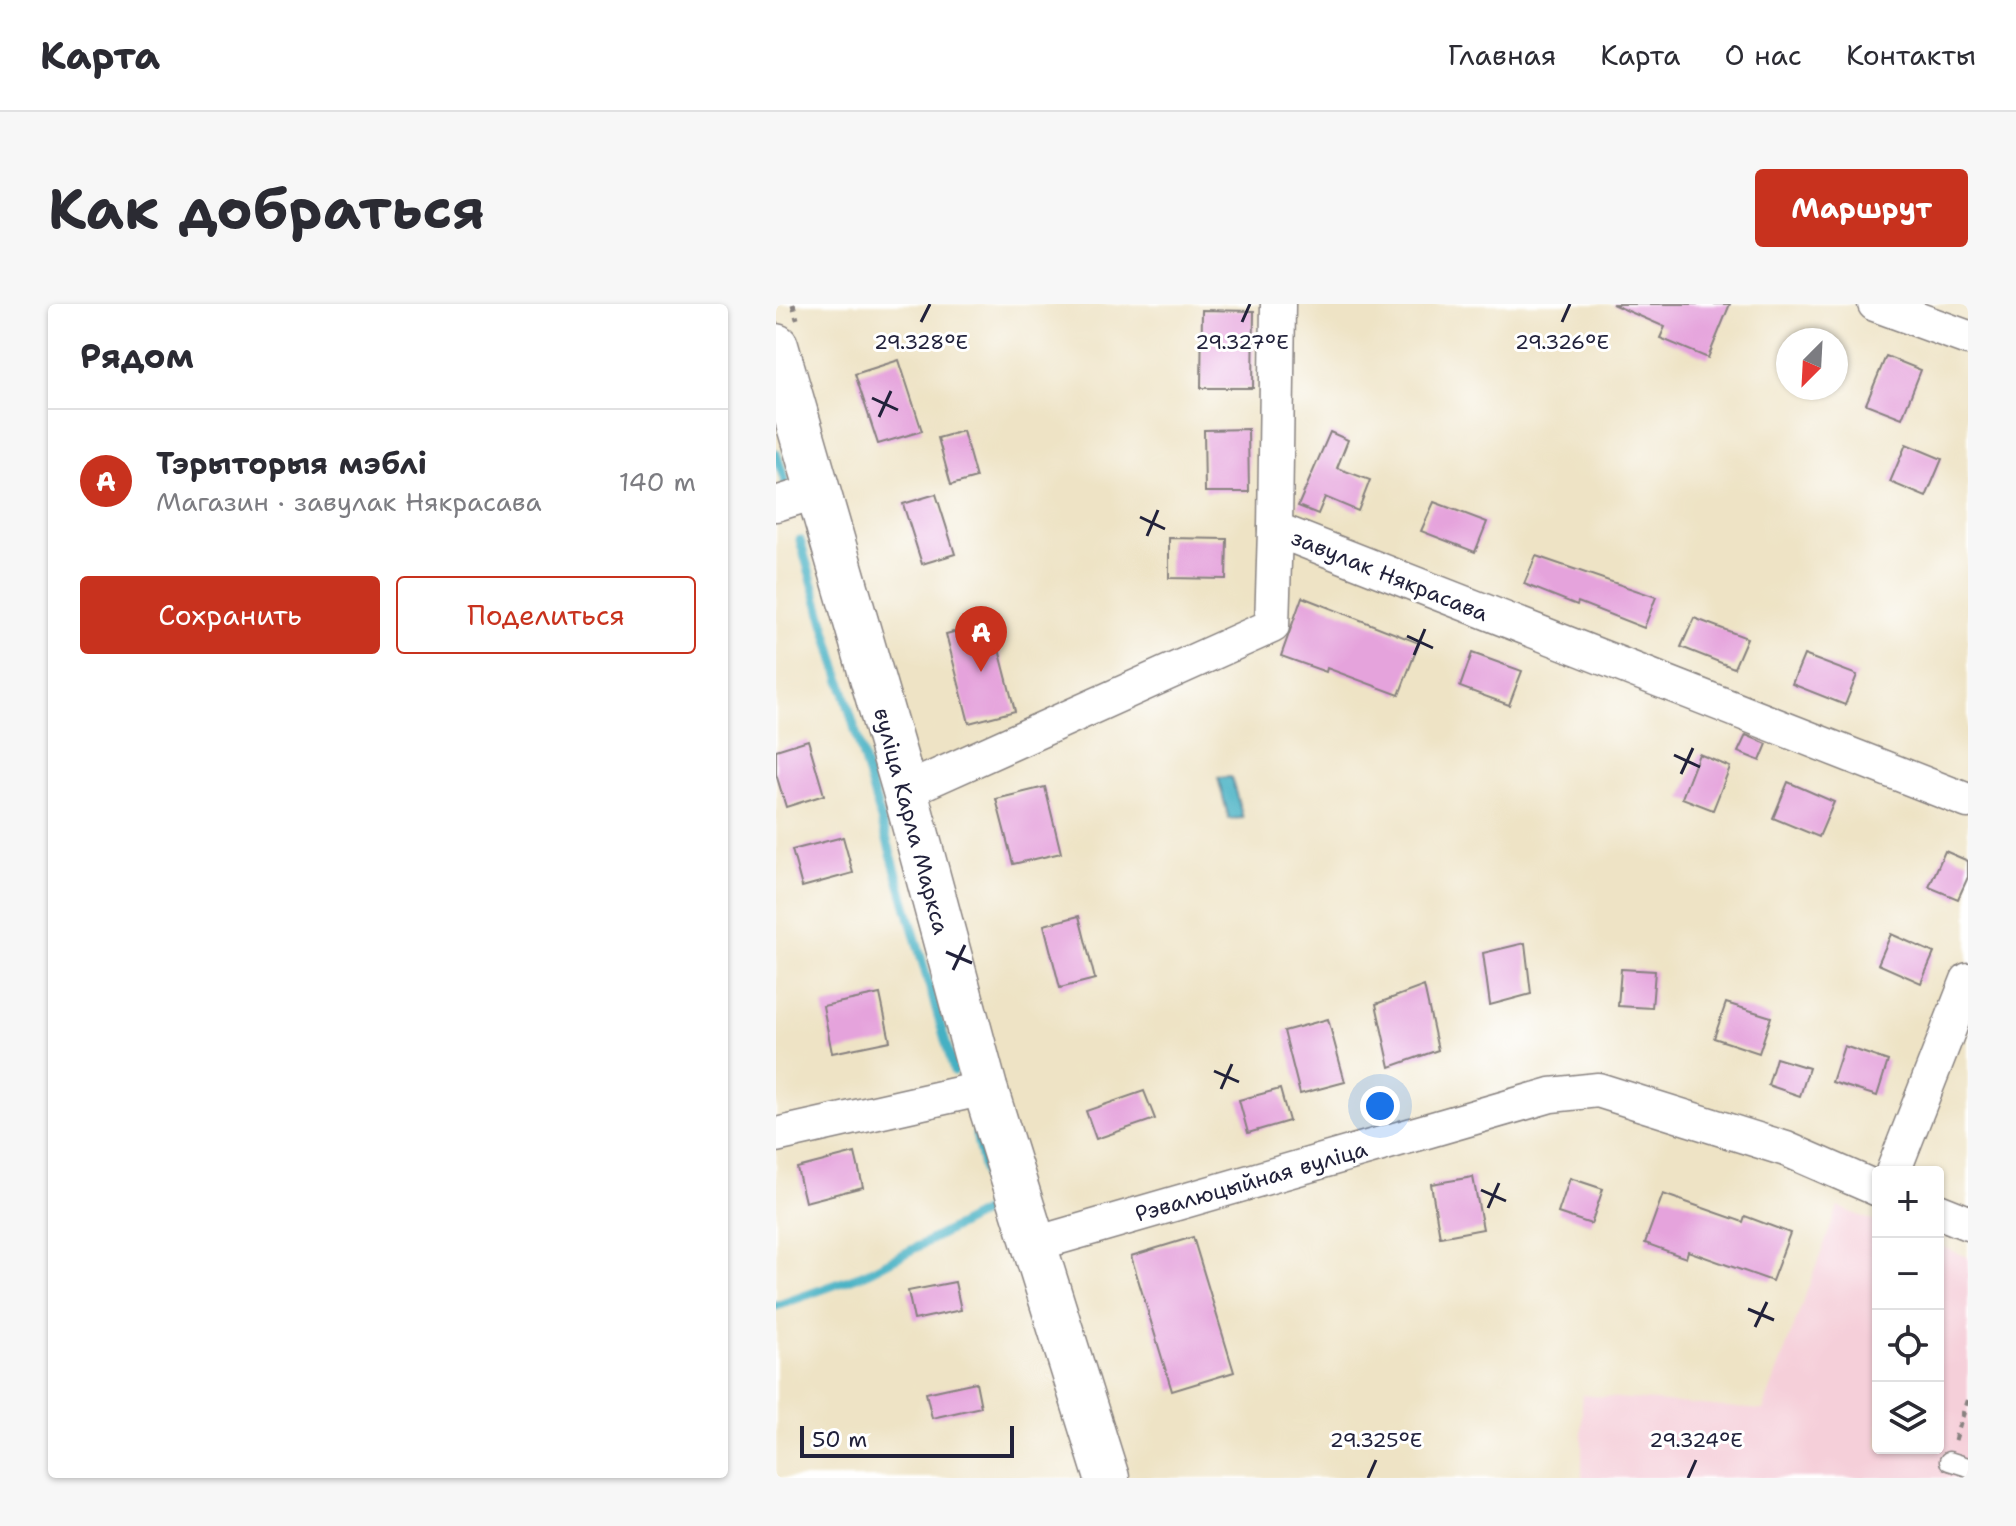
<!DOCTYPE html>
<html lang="ru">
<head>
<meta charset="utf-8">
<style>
  :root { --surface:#fff; --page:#f7f7f7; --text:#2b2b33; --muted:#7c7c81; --line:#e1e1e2; --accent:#c8321e }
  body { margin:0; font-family:"Shantell Sans",sans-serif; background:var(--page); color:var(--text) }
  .controls { position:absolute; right:24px; bottom:24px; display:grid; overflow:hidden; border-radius:8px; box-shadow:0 2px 6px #0004 }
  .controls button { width:72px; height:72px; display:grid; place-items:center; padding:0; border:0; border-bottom:2px solid var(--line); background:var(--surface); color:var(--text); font:40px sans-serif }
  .compass { position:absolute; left:1000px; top:24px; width:72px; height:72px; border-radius:50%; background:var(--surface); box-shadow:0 2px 6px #0004; rotate:204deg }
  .scale { position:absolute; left:24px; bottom:20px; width:214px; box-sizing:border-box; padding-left:8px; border:4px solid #22223b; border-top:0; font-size:22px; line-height:28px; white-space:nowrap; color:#22223b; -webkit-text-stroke:6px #fff; paint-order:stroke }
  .you { position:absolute; left:604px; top:802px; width:28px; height:28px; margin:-20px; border:6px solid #fff; border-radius:50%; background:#1a73e8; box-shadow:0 0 0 12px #1a73e833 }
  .badge { display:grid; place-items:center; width:52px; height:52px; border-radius:50%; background:var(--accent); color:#fff; font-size:26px; font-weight:700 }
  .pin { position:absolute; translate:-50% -66px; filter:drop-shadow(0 2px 4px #0008) }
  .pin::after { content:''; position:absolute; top:42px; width:28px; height:24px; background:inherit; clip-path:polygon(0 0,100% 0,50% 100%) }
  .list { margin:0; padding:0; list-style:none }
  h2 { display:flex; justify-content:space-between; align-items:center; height:104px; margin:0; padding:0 32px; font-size:34px }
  h2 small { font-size:26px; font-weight:400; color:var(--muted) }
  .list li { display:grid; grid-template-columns:52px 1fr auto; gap:24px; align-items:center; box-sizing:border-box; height:144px; padding:0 32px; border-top:2px solid var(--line) }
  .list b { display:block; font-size:30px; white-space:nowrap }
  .list p { margin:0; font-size:26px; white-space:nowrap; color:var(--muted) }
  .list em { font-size:26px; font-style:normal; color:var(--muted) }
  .actions { display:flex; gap:16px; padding:24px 32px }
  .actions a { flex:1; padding:18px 0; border:2px solid var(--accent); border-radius:8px; text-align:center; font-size:28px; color:var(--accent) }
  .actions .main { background:var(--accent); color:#fff }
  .icon { flex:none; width:44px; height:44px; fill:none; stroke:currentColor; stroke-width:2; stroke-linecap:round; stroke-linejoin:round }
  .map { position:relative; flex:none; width:1192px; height:1174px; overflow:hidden; border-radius:8px }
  header { display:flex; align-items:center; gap:48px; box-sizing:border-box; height:112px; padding:0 40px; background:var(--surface); border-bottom:2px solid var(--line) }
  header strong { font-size:38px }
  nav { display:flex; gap:44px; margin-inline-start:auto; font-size:28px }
  .intro { display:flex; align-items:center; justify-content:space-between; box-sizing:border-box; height:192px; padding:0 48px }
  h1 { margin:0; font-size:56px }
  .button { padding:20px 36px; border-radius:8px; background:var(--accent); color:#fff; font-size:28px; font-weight:700 }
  main { display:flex; gap:48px; padding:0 48px }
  aside { flex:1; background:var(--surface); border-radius:8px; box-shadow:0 2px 6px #0004 }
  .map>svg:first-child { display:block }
  .built { fill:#f5cfd9 }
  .water { fill:#45b0c3; stroke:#34697f; stroke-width:2 }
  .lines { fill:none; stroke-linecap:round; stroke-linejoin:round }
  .stream { stroke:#45b0c3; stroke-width:9 }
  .building { fill:#e5a3dc }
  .lane-casing { stroke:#888280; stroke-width:21 }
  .street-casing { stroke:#888280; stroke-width:37 }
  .secondary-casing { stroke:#888280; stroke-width:47 }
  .path { stroke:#888280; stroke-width:5; stroke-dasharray:6 6; stroke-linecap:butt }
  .lane { stroke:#fff; stroke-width:18 }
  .street { stroke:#fff; stroke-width:34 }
  .secondary { stroke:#fff; stroke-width:44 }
  .ticks { fill:none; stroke:#22223b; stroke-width:3 }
  .labels { text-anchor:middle; stroke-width:6; stroke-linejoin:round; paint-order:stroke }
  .street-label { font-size:22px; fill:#22223b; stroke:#fff }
  .ticks-label { font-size:20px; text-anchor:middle; fill:#22223b; stroke:#fff; stroke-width:6; stroke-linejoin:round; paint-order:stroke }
</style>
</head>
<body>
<header>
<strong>Карта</strong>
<nav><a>Главная</a><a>Карта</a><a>О нас</a><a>Контакты</a></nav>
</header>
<div class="intro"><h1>Как добраться</h1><a class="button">Маршрут</a></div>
<main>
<aside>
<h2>Рядом<small></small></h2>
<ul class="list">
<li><span class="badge">A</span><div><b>Тэрыторыя мэблі</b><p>Магазин · завулак Някрасава</p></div><em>140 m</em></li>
</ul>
<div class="actions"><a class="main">Сохранить</a><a>Поделиться</a></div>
</aside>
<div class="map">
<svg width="1192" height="1174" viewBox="0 0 1192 1174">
  <rect width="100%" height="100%" fill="#fff"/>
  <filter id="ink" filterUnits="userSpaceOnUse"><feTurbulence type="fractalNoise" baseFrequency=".0125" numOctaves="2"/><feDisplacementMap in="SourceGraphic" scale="16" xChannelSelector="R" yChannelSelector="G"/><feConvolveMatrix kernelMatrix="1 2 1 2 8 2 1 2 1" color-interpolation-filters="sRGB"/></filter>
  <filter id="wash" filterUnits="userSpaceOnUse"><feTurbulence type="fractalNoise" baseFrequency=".006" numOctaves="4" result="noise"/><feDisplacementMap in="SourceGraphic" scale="32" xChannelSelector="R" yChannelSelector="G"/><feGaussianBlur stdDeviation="1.8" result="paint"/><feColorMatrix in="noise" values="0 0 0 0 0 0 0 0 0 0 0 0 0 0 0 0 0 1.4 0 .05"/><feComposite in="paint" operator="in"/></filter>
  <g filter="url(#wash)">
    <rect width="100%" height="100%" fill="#eee3c5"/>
    <!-- built -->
    <path class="built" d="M1062,903L1102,919V1144H1162V941L1192,953V1174H806V1091L987,1106Z"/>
    <!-- water -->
    <path class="water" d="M455,473L467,514L453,515L442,474Z"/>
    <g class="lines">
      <!-- stream -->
      <g class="stream">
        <path d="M0,149L9,177"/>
        <path d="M24,236L178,767"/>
        <path d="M0,1002L89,970L216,904L200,830"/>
      </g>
    </g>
    <g id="blocks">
      <!-- building -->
      <g class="building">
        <path d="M836,0H954L932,54L884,34L889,23Z"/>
        <path d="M426,6L478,7L477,84H425Z"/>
        <path d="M1110,52L1145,66L1126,114L1090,100Z"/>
        <path d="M123,56L146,127L102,140L79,70Z"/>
        <path d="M472,125L473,188H429L428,126Z"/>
        <path d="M187,127L200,174L175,181L162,134Z"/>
        <path d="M554,128L572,136L561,164L594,176L582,207L549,193L542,210L522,202Z"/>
        <path d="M1130,140L1166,155L1150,193L1114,178Z"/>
        <path d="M160,190L179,250L146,260L127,200Z"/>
        <path d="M658,198L711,218L699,248L645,227Z"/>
        <path d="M393,234L451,235L450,275L393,274Z"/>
        <path d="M760,252L880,293L868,324L802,298L801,301L748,280Z"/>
        <path d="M526,293L643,339L623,391L551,364L550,368L505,352Z"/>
        <path d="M918,314L971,334L958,364L905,343Z"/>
        <path d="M216,318L239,407L193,419L170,330Z"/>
        <path d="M696,349L746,367L733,401L684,383Z"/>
        <path d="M1028,351L1081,371L1069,401L1016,380Z"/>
        <path d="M970,431L991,440L984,457L962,448Z"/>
        <path d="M32,436L48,491L10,503L0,470V446Z"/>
        <path d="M923,450L954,463L937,506L906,494Z"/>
        <path d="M1012,478L1058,498L1043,533L997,514Z"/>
        <path d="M269,483L285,549L237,560L220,495Z"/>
        <path d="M67,533L77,569L26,583L16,546Z"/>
        <path d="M1169,547L1192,557V573L1182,595L1153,583Z"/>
        <path d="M303,612L319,675L284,684L268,621Z"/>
        <path d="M1115,630L1158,649L1145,679L1102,660Z"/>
        <path d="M749,639L755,690L714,701L707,649Z"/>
        <path d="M845,665L879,667L876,704L842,702Z"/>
        <path d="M648,682L662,746L614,763L600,700Z"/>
        <path d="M104,690L114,737L56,749L47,702Z"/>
        <path d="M950,699L995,713L983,749L938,734Z"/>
        <path d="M552,715L569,778L524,790L508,727Z"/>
        <path d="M1068,742L1112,757L1101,792L1056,778Z"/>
        <path d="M1000,754L1033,764L1024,792L992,781Z"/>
        <path d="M504,785L513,817L472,829L463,796Z"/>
        <path d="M368,787L379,815L320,835L310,807Z"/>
        <path d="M79,849L87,883L29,898L21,864Z"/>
        <path d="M697,873L707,925L664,933L655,880Z"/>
        <path d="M794,874L827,885L815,920L782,909Z"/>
        <path d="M887,890L967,918L969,912L1014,929L996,977L912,947L910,954L869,939Z"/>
        <path d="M417,933L458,1068L396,1087L355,952Z"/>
        <path d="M179,978L185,1006L138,1016L132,987Z"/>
        <path d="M200,1078L205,1103L156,1114L150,1089Z"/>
      </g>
    </g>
  </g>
  <g filter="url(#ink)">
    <use href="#blocks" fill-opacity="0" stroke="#888280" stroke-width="2"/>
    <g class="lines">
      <defs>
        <path id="lane" d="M1173,1157L1192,1163"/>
        <g id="street">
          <path d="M1099,0L1192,34"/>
          <path d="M0,200L42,187"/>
          <path d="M499,225L502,0"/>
          <path d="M129,487L496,322L499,225L1192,497"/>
          <path d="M0,831L209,784"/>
          <path d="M1117,868L1192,676"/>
          <path d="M1162,907L1192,919"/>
          <path d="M259,940L775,791L822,786L1010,845L1102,885"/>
        </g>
        <path id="secondary" d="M0,42L129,487L209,784L331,1174"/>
      </defs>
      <!-- lane casing -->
      <use href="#lane" class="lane-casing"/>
      <!-- street casing -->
      <use href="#street" class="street-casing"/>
      <!-- secondary casing -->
      <use href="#secondary" class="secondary-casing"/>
      <!-- path -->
      <g class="path">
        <path d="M17,0L21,15"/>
        <path d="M1179,1136L1192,1094"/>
      </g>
      <!-- lane -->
      <use href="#lane" class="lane"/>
      <!-- street -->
      <use href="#street" class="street"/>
      <!-- secondary -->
      <use href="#secondary" class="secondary"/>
    </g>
  </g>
  <!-- ticks -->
  <path class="ticks" d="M145,18L154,0M466,18L474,0M786,18L794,0M96,94L122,106M103,113L115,87M364,213L389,225M371,232L382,206M631,332L657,344M638,351L649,325M898,451L924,463M905,470L917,444M170,648L196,659M177,666L189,641M438,767L463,778M445,785L456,760M705,886L730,897M712,904L723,879M972,1005L998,1016M979,1023L991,998M592,1174L600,1156M912,1174L920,1156"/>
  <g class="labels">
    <!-- street labels -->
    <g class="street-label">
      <text transform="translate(614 271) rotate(22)" y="8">завулак Някрасава</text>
      <text transform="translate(136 517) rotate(75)" y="8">вуліца Карла Маркса</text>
      <text transform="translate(475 877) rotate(-16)" y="8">Рэвалюцыйная вуліца</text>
    </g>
  </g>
  <g class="ticks-label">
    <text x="145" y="45">29.328°E</text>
    <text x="466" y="45">29.327°E</text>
    <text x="786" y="45">29.326°E</text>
    <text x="600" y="1143">29.325°E</text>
    <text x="920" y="1143">29.324°E</text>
  </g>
</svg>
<div class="controls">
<button>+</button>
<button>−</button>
<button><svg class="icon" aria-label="locate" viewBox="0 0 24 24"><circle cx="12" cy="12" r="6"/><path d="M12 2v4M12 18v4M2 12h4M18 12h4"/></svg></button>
<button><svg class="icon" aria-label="layers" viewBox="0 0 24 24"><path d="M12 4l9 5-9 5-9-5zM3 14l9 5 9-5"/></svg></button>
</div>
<svg class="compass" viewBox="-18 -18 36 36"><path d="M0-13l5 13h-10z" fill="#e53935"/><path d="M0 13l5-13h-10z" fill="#7c7c81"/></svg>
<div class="scale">50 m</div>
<div class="you"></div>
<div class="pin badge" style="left:205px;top:368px">A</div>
</div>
</main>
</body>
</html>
